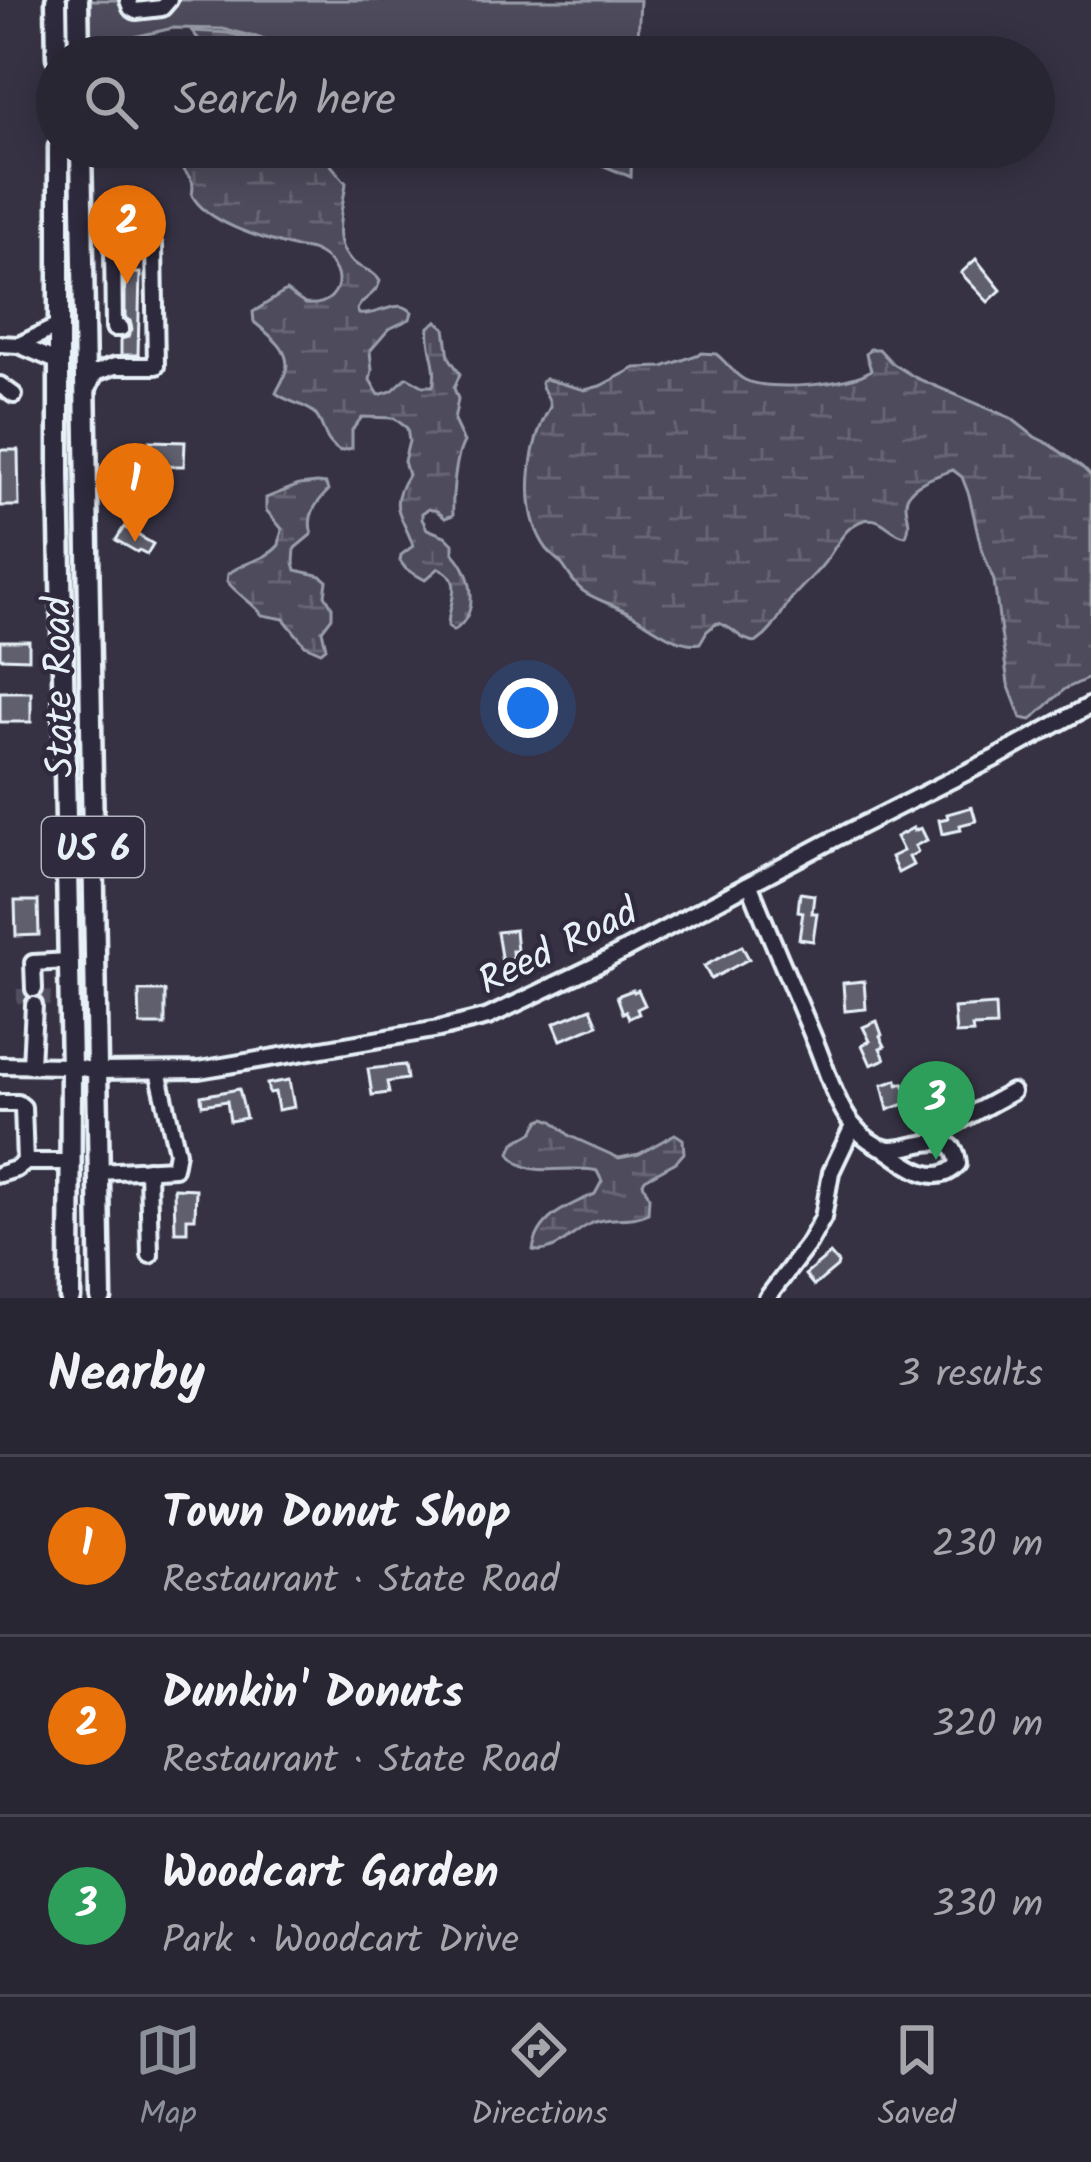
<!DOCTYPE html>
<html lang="en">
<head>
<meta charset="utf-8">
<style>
  :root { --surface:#282633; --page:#302e3b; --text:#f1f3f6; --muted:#a5a5ac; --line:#44434e; --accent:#8c9099 }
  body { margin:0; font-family:Kalam,sans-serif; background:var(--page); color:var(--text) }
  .you { position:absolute; left:528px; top:708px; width:42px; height:42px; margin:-30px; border:9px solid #fff; border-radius:50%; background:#1a73e8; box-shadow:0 0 0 18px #1a73e833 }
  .badge { display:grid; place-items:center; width:78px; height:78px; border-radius:50%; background:var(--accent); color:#fff; font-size:39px; font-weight:700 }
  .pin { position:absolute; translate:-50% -99px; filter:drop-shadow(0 3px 6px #0008) }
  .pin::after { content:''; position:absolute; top:63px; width:42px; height:36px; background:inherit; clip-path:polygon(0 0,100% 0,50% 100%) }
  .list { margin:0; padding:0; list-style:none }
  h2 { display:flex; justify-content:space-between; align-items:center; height:156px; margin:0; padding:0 48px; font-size:51px }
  h2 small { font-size:39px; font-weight:400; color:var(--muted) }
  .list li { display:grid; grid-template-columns:78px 1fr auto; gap:36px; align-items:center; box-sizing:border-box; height:180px; padding:0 48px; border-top:3px solid var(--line) }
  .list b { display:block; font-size:45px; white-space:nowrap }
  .list p { margin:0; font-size:39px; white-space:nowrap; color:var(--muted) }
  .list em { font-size:39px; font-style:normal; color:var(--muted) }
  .icon { flex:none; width:66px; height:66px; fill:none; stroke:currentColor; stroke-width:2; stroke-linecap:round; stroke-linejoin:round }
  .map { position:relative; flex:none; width:1091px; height:1298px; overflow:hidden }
  .search { position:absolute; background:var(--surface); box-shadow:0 6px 30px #0003; left:36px; right:36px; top:36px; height:132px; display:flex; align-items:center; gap:30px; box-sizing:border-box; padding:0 42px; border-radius:66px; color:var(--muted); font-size:45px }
  .sheet { height:696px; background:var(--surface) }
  nav { display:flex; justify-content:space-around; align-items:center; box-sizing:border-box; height:168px; border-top:3px solid var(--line); background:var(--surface); font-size:33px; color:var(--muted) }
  nav a { display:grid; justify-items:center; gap:6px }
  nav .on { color:var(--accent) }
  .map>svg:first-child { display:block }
  .wetland { fill:url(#wetland-marsh); stroke:#9a9eaa; stroke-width:3 }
  .park { fill:#4d4b5c; stroke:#9a9eaa; stroke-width:3 }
  .building { fill:#605e6e; stroke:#e8f1f8; stroke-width:3 }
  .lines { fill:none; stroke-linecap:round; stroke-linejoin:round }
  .minor-tunnel { stroke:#514f5f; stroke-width:14; stroke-dasharray:14 7; stroke-linecap:butt }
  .minor-casing { stroke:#e8f1f8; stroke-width:22 }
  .major-casing { stroke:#e8f1f8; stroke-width:27 }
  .minor { stroke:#2f2a3d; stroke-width:14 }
  .major { stroke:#2f2a3d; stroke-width:18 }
  .labels { text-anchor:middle; stroke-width:9; stroke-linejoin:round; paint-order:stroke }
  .shield { fill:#2f2a3d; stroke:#b0b5c0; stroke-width:3 }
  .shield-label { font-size:36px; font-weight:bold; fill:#e8f1f8 }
  .street-label { font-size:39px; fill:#e8f1f8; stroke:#2f2a3d }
</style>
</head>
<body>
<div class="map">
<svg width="1091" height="1298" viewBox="0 0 1091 1298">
  <defs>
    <pattern id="wetland-marsh" width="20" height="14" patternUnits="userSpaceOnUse" patternTransform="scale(3)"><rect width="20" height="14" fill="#4d4b5c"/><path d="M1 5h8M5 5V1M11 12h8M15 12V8" fill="none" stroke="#676574"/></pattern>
  </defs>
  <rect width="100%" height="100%" fill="#363244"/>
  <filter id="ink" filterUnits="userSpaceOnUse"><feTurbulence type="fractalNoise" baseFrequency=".00833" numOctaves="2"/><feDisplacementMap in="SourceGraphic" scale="24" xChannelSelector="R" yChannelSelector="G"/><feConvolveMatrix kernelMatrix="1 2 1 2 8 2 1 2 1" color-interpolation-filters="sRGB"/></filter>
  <g filter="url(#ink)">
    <!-- wetland -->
    <g class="wetland">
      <path d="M192,31L228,33L323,57H213Z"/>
      <path d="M217,147H342L337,148L330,164L346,183C343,209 328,247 357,265C367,271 373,271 380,281C377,295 361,298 357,310L359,314C378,317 397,297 412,312L410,319L389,329L370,351L372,370L370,380L379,395L392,391L407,377L423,386H433C439,365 426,348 429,327L437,321L445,328L449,357L460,374L454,388L458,399L454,421L464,442C455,457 452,497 453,515L445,518L437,511L428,509L422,513V519L427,529L445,536L453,544V553C473,572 481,615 453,631L448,626C448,603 466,580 439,568L425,580L406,569L400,561L401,555L413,546C403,514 386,509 408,475L404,461L409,441L407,428L394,418L362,417L352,430V448L340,451C319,437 327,424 312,411C301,403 287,402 276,393C279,386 283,381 285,374C294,351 269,335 254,322L253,312L286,291L305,304C314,305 324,304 331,297C347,280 333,260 316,252C307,247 298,249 289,246C260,238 206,222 192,195C196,175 186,179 181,164L186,154L211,155Z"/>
      <path d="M870,349H879L892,363L916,378L1011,418L1035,437L1051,445L1082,467L1091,476V677L1065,689L1031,720L1021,718L1008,684L994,581L981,547L969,495L962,477L953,470C936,476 904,485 906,505C907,519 912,522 906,536C890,535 883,515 864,520C844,526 836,548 825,562C815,575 802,586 792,598C779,615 775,630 757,642C739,642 733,625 717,623L707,631L700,643C677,647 652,626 633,615C617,605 599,602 583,591C573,584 568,571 560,562C556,559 550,553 547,549C519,511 528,445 550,407C551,398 542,392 541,382L545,379L585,390L600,386L635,368L663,367L702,353L716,354C727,362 733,374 745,380C769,392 852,385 871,370L866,354Z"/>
      <path d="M317,483L326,484L328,491C316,503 306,516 312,534L295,548L294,563L296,570L321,576L327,581L325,595L332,607V617L322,630L326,648L321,652L305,645L284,619L262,615C253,602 237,595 227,581L228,574C244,561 266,561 279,545L282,529L266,510V498L299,485Z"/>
      <path d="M545,1118L553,1121L570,1136L619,1158L639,1154L675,1134L683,1139L684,1153L676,1162L645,1179L643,1183L649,1197L648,1213C631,1223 610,1215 592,1223C572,1232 554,1256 533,1250C538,1217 567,1206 595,1194L602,1181L597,1171C570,1163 525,1182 510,1153L514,1143L533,1132L540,1120Z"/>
    </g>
    <!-- park -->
    <g class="park">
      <path d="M90,0H640L637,57H339L223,29L173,28L90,47Z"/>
      <path d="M558,147H632L631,177Z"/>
    </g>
    <!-- building -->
    <g class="building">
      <path d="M976,259L1001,290L988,302L961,273Z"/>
      <path d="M125,273H140L138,355H121V339L128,337L132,329L130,321L125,318Z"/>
      <path d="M150,441L185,442L184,466H150Z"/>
      <path d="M0,450H18L19,506H0Z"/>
      <path d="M124,527L153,544L147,554L139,550L137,552L116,540Z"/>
      <path d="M0,641H29V659L0,658Z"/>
      <rect x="0" y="692" width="31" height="30"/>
      <path d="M972,807L976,821L960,825L961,830L942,834L939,820L948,818L947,814Z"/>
      <path d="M913,828L914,831L921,828L927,840L915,846L918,852L909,857L913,865L898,873L891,857L903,851L896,837Z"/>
      <path d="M800,893L814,895L812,913H817L813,941L799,939L803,912L798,911Z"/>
      <path d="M15,901H38L39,935L16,936Z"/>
      <path d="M515,930L517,951H512L513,962L502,963L497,932Z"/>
      <path d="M742,946L749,959L711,979L704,966Z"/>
      <path d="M864,981L866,1009L845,1011L843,983Z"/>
      <path d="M633,990L634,992L638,990L645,1005L637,1009L639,1014L629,1018L626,1011L623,1013L617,996Z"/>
      <path d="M139,991H165V1025H140Z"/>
      <path d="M995,1005L996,1026L972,1027L973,1033L956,1034L954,1008Z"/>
      <path d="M591,1008L598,1025L561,1040L554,1023Z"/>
      <path d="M877,1021L882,1035L880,1036L885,1046L880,1048L885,1059L871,1065L862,1045L870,1041L863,1027Z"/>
      <path d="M405,1065L407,1079L387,1082L389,1093L372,1095L368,1069Z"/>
      <path d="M289,1080L294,1107L278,1110L275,1092L269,1093L267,1084Z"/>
      <path d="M897,1080L898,1085L903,1083L910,1102L888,1110L882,1085Z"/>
      <path d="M239,1089L246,1118L230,1121L227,1101L202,1105L201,1096Z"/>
      <path d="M174,1188L196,1189L195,1218H187V1232H175Z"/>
      <path d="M830,1254L838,1263L837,1267L814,1286L805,1275Z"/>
    </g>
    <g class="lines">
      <!-- minor-tunnel -->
      <g class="minor-tunnel">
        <path d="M24,989V1005"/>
        <path d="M43,1005L44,989"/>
      </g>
      <defs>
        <g id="minor">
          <path d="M128,0L131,8L136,11L162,8L169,0"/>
          <path d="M0,344L19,345L59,362"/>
          <path d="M19,345L60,325"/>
          <path d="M0,385L14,395"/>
          <path d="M87,391L95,373L115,366H156L154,246L113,245L114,328H121"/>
          <path d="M750,885C770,937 793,988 814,1039C826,1067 834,1100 852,1124C861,1135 876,1148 890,1149C914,1150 955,1125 958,1164C936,1190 906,1164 885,1149"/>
          <path d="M34,989L33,963L69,961"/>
          <path d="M0,1065L71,1066L97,1071L199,1070L439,1029L488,1017L601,963L834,839L997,757L1091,705"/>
          <path d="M31,1065L34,1005"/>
          <path d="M0,1103H18L23,1107L25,1162H71"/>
          <path d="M942,1141L943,1130L1012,1092"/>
          <path d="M148,1169L150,1255"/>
          <path d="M99,1172L174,1168L177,1152L158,1071"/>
          <path d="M0,1174L16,1169L25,1162"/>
          <path d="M767,1298L809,1243L823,1218L831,1172L853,1126"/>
        </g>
        <g id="major">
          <path d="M56,0L57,57"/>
          <path d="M78,0L79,57"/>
          <path d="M59,147V476L71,1066L70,1298"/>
          <path d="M81,147L101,1298"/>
        </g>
      </defs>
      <!-- minor casing -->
      <use href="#minor" class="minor-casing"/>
      <!-- major casing -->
      <use href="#major" class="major-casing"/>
      <!-- minor -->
      <use href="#minor" class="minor"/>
      <!-- major -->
      <use href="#major" class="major"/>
    </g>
  </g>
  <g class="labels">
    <!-- shield labels -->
    <rect class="shield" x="42" y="817" width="102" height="60" rx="9"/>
    <g class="shield-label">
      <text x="93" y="860">US 6</text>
    </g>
    <!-- street labels -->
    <g class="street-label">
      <text transform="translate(57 687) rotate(-91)" y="14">State Road</text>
      <text transform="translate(557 945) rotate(-26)" y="14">Reed Road</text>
    </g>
  </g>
</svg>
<div class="you"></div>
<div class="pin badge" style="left:135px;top:542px;background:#e8710a">1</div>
<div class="pin badge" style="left:127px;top:284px;background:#e8710a">2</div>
<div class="pin badge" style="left:936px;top:1160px;background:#2e9e5b">3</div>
<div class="search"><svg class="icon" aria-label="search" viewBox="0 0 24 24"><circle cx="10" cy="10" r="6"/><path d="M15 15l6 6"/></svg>Search here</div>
</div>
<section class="sheet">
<h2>Nearby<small>3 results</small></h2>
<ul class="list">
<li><span class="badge" style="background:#e8710a">1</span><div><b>Town Donut Shop</b><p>Restaurant · State Road</p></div><em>230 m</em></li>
<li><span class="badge" style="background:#e8710a">2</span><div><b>Dunkin' Donuts</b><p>Restaurant · State Road</p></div><em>320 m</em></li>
<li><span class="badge" style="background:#2e9e5b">3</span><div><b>Woodcart Garden</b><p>Park · Woodcart Drive</p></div><em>330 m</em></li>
</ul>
</section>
<nav>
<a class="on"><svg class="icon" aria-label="map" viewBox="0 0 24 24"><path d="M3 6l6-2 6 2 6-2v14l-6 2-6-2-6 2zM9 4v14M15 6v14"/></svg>Map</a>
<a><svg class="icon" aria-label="directions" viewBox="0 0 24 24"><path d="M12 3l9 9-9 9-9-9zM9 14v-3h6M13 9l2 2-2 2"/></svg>Directions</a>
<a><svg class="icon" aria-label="saved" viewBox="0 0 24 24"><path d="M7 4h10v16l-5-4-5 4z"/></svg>Saved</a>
</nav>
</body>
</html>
